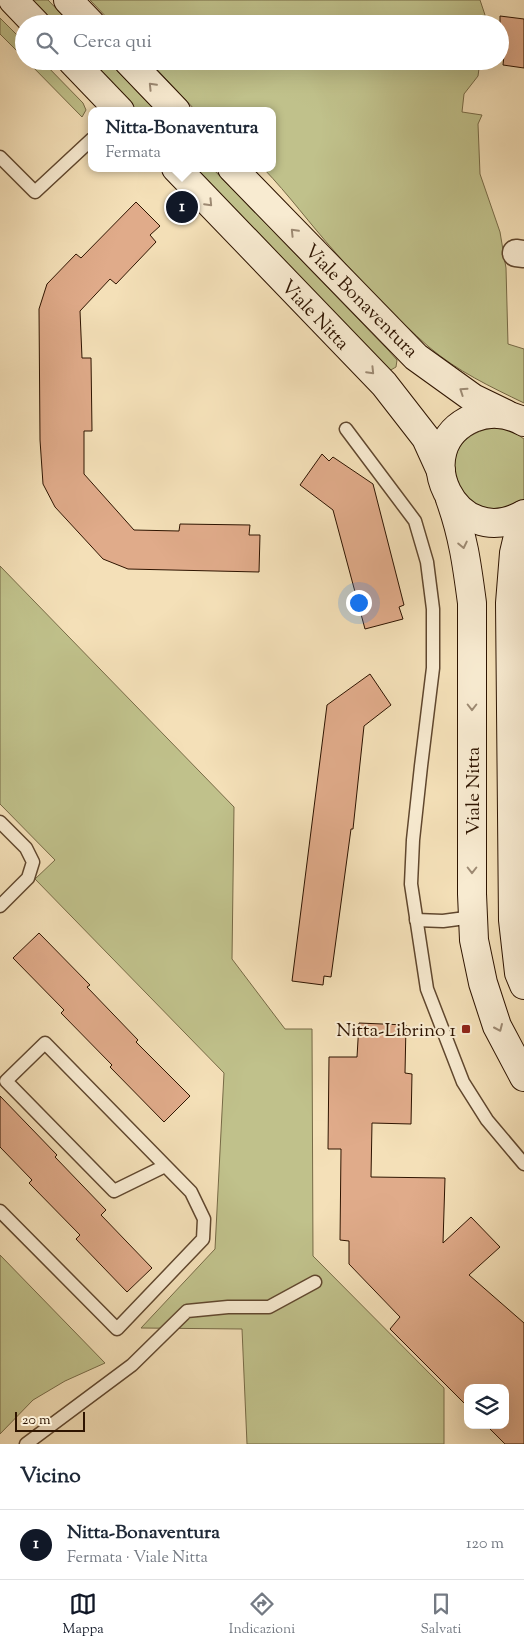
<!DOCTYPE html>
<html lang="it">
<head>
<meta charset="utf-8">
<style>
  :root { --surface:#fff; --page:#f2f2f3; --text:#1f2937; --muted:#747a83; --line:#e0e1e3; --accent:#111827 }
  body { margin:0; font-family:"Sorts Mill Goudy",serif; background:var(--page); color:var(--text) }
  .controls { position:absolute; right:15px; bottom:15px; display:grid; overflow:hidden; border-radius:10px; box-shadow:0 5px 20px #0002 }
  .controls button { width:45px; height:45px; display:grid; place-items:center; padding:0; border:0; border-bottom:1px solid var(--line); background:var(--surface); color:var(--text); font:25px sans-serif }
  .scale { position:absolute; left:15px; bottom:12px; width:70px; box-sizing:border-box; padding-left:5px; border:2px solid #2e1400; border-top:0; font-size:14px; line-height:18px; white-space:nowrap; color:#2e1400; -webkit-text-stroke:4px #f8ebd1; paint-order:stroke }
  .you { position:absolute; left:358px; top:602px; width:18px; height:18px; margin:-12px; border:4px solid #fff; border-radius:50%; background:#1a73e8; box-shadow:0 0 0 8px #1a73e833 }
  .badge { display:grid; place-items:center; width:32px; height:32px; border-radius:50%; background:var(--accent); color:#fff; font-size:16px; font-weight:700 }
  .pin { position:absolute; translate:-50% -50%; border:2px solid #fff; box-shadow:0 1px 5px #0006 }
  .popup { position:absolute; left:88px; top:107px; width:188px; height:65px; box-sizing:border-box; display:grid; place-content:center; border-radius:10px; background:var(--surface); filter:drop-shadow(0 1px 4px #0005); font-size:16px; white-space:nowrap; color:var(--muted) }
  .popup b { font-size:19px; color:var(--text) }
  .popup::after { content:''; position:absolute; left:50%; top:100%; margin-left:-10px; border:10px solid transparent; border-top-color:var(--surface) }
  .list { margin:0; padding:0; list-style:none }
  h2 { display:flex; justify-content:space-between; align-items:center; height:65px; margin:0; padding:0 20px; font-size:21px }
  h2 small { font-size:16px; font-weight:400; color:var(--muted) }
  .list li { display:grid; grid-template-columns:32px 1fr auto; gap:15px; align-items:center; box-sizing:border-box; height:70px; padding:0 20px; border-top:1px solid var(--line) }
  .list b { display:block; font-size:19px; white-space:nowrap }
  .list p { margin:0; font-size:16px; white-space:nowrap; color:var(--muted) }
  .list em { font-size:16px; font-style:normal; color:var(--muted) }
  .icon { flex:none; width:28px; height:28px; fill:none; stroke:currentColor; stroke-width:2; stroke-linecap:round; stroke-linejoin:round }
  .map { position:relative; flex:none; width:524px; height:1444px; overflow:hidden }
  .search { position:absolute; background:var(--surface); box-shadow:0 5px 20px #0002; left:15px; right:15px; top:15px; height:55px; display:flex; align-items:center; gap:12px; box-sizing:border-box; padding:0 18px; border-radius:28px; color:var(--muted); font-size:19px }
  .sheet { height:135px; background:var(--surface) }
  nav { display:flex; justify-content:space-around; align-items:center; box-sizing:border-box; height:70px; border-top:1px solid var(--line); background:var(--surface); font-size:14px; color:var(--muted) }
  nav a { display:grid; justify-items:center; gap:2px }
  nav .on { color:var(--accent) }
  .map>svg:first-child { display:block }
  .green { fill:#c0c18b; stroke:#776a46 }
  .building { fill:#e0ab8a; stroke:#2e1400 }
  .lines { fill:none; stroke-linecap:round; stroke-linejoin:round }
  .service-casing { stroke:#60472e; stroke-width:15 }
  .minor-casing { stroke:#60472e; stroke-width:29 }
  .secondary-casing { stroke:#2e1400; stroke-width:30 }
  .service { stroke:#f8ebd1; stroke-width:12 }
  .minor { stroke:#f8ebd1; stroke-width:26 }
  .secondary { stroke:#f8ebd1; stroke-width:28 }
  .oneway { stroke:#9d8a73 }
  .poi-dot { fill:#8f2418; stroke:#f8ebd1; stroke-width:2 }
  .labels { text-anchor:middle; stroke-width:4; stroke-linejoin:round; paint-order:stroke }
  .street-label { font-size:19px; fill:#2e1400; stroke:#f8ebd1 }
  .poi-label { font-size:19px; fill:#2e1400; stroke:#f8ebd1; text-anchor:end }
</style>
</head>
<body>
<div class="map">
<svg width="524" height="1444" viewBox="0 0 524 1444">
  <rect width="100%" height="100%" fill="#f4e0b8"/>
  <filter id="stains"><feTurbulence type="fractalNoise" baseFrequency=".004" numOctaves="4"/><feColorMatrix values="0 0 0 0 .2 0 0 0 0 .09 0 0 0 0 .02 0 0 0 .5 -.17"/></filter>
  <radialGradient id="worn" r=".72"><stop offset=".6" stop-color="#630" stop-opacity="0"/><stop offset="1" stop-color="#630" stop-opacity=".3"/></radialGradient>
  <!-- green -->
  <g class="green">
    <path d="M26,0H48L71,24H49Z"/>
    <path d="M90,0H480L485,15L484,24H113Z"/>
    <path d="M0,18L24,42V58L0,34Z"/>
    <path d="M27,61H42L83,103L86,110L82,117Z"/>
    <path d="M85,61H108L156,111H134Z"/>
    <path d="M149,61H480L478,76L464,94L462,112L482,115L478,124L480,174L500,232L506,268L508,344L524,349V403C491,387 457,371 429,347C396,318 364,285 335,252C310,224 289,195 263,168H272V111H196Z"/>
    <path d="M190,168H212L389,351L397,360L396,367L389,371Z"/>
    <path d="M494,428L511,430L524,439V500C505,514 481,514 464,496C461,493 459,487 458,482C446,453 466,431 494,428Z"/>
    <path d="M0,566L234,807L232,959L285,1029H312L313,1256L444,1388V1444H247L242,1329L141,1328L215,1249L224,1073L35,879L55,860L0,804Z"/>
    <path d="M0,1255L105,1363L65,1381L33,1400L0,1434Z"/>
  </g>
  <!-- building -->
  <g class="building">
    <path d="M500,16L524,19V68L503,65L506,37H500Z"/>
    <path d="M136,202L160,226L150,235L156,242L116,284L110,279L80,311L82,358H91L92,431H84V474L134,530L179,531L180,524L250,525L249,535H260L259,572L128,569L103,559L55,507L43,484L40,440L39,309L47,284L76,254L81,258Z"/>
    <path d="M322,454L329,461L333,457L373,484L404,605L399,607L403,619L365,629L333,510L300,485Z"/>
    <path d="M370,674L391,705L364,726L353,829H351L331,977L324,976L323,985L292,981L327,705Z"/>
    <path d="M39,933L90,985L87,987L138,1040L136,1042L190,1096L164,1122L110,1067L112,1065L61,1013L64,1010L13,958Z"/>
    <path d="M359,1023L406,1025L405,1073L412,1074L411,1124L372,1123L371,1177L445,1178L443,1243L471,1217L500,1247L469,1275L524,1323V1444H505L486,1425H505V1388H468V1407L390,1329L400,1317L349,1264V1241L340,1240L341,1149H328L329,1057H357Z"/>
    <path d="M0,1096L57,1155L55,1157L106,1210L101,1215L152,1268L127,1292L76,1239L80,1235L29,1183L32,1180L0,1147Z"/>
  </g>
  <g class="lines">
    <defs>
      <g id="service">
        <path d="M0,157L35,192L92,139"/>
        <path d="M346,429L415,521L427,562L433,609V668L421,766L413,840L411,884L427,989L463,1082L487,1120L524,1164"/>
        <path d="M0,822L26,848L33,862L28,878L0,906"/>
        <path d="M416,920L443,921L473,917"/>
        <path d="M0,1211L117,1329L203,1239L204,1219L191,1192L45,1043L6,1081L114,1191L165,1166"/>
        <path d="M26,1444L132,1365L187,1311L228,1307H269L315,1282"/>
      </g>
      <path id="minor" d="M516,253L524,254"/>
      <g id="secondary">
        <path d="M13,0L36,24"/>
        <path d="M68,0L91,24"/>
        <path d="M72,61L120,111"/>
        <path d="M128,61L176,111"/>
        <path d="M176,168L384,384L426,438L441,471"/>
        <path d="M232,168L416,357L473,398L506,414"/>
        <path d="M524,422C508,413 490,411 473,418C405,447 455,554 524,514"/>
        <path d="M450,499C463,535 467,565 472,603V894L474,940L483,983L497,1026L524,1077"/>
        <path d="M523,515L514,553L510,603L513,920L519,973L524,985"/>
      </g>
    </defs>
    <!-- service casing -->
    <use href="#service" class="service-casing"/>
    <!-- minor casing -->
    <use href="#minor" class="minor-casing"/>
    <!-- secondary casing -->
    <use href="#secondary" class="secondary-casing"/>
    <!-- service -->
    <use href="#service" class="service"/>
    <!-- minor -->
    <use href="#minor" class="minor"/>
    <!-- secondary -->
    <use href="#secondary" class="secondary"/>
  </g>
  <!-- one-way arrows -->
  <defs><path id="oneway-chevron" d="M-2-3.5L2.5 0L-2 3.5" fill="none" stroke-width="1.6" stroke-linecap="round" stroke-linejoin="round" transform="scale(1.25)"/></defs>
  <g class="oneway">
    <use href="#oneway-chevron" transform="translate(152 86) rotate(-134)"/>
    <use href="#oneway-chevron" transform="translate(209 203) rotate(46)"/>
    <use href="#oneway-chevron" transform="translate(294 232) rotate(-134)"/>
    <use href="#oneway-chevron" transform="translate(371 371) rotate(46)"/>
    <use href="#oneway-chevron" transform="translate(463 391) rotate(-146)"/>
    <use href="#oneway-chevron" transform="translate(463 545) rotate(78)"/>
    <use href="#oneway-chevron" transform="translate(472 707) rotate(90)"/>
    <use href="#oneway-chevron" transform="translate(472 870) rotate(90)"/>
    <use href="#oneway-chevron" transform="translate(499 1028) rotate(66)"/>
  </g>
  <!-- markers -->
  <rect class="poi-dot" x="461" y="1024" width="10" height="10" rx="2.5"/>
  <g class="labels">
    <!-- street labels -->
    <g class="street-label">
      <text transform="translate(362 300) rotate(45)" y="7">Viale Bonaventura</text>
      <text transform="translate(316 314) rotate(46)" y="7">Viale Nitta</text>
      <text transform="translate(472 791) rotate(-90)" y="7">Viale Nitta</text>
    </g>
    <!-- poi labels -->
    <g class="poi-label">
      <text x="456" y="1036">Nitta-Librino 1</text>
    </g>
  </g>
  <rect width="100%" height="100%" filter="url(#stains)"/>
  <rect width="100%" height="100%" fill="url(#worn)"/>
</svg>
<div class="controls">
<button><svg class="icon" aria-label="layers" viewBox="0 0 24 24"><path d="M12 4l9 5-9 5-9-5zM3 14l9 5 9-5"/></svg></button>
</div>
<div class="scale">20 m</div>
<div class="you"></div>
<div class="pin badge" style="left:182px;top:207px">1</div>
<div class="popup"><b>Nitta-Bonaventura</b>Fermata</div>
<div class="search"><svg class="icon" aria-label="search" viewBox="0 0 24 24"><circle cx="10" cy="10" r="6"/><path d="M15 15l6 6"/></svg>Cerca qui</div>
</div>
<section class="sheet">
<h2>Vicino<small></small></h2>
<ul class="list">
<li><span class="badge">1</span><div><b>Nitta-Bonaventura</b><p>Fermata · Viale Nitta</p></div><em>120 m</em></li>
</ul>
</section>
<nav>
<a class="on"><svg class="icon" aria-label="map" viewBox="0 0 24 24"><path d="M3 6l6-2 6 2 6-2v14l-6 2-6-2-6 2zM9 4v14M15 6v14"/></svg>Mappa</a>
<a><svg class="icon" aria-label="directions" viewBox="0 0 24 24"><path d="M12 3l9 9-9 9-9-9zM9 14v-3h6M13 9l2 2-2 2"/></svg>Indicazioni</a>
<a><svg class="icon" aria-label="saved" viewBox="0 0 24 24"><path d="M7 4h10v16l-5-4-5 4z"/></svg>Salvati</a>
</nav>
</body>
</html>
